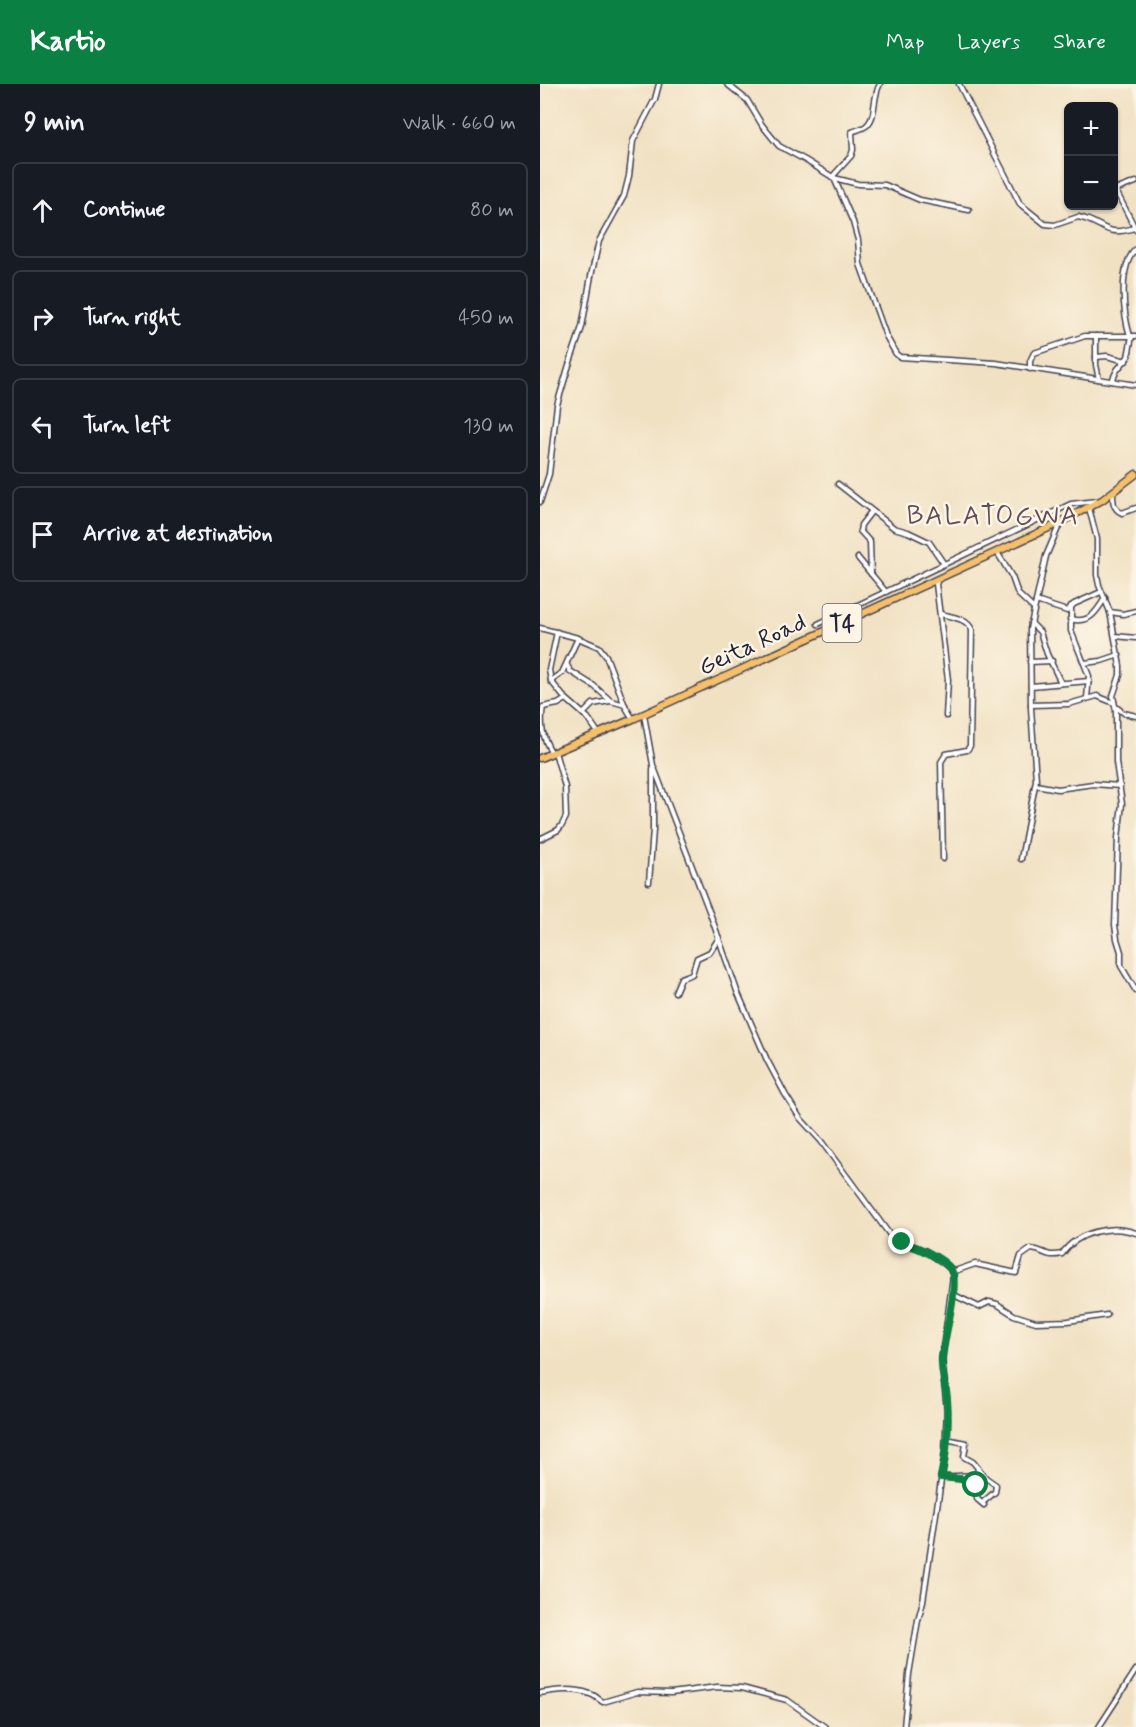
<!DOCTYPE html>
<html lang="en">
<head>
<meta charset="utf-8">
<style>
  :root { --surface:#171b24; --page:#242831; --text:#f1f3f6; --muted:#9ea1a6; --line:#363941; --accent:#0b8043 }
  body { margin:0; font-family:Mynerve,sans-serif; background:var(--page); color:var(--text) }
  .controls { position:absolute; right:18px; top:18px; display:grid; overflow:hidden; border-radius:9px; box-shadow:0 2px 4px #0004 }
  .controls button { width:54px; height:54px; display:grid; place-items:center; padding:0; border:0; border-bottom:2px solid var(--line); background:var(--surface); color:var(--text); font:30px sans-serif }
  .stop { position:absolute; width:18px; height:18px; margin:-14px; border:4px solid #0b8043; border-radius:50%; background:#fff }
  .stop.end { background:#0b8043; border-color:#fff; box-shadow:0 2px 6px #0008 }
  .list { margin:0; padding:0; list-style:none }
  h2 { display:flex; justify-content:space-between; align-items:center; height:78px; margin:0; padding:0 24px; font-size:26px }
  h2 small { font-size:20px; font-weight:400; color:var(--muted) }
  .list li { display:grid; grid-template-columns:39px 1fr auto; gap:18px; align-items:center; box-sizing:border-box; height:96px; margin:0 12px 12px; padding:0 12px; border:2px solid var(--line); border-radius:9px }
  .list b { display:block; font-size:22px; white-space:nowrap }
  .list em { font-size:20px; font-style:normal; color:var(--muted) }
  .icon { flex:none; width:33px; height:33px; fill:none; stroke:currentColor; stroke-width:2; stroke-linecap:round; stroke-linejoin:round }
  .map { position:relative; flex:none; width:596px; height:1643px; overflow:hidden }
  header { display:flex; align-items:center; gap:36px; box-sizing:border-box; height:84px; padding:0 30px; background:var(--accent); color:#fff }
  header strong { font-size:28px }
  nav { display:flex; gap:33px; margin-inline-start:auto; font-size:21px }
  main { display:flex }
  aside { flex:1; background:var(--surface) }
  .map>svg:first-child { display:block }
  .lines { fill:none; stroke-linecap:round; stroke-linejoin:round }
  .minor-casing { stroke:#413f4f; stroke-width:7 }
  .highway-casing { stroke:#413f4f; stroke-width:9 }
  .minor { stroke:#fff; stroke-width:4 }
  .highway { stroke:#f6c06b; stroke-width:6 }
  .route { stroke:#0b8043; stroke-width:8 }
  .labels { text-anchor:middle; stroke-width:5; stroke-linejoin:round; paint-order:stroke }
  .shield { fill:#fcf5e5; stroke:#63616e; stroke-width:1.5 }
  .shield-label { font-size:22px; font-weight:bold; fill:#22223b }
  .street-label { font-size:24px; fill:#22223b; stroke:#fcf5e5 }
  .quarter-label { font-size:27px; letter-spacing:1.5px; fill:#624d58; stroke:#fcf5e5 }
</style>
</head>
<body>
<header>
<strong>Kartio</strong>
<nav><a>Map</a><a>Layers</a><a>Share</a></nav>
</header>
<main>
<aside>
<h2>9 min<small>Walk · 660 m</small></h2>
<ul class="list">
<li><svg class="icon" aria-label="ahead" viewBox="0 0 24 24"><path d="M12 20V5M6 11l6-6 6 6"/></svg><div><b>Continue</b></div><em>80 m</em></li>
<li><svg class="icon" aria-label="right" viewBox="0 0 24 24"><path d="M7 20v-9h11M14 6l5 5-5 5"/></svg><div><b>Turn right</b></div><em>450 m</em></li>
<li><svg class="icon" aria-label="left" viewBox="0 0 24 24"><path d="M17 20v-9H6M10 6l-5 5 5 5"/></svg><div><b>Turn left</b></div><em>130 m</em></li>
<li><svg class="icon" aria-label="arrive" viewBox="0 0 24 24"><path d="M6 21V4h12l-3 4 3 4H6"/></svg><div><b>Arrive at destination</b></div></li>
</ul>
</aside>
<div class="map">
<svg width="596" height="1643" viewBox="0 0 596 1643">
  <rect width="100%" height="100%" fill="#fcf5e5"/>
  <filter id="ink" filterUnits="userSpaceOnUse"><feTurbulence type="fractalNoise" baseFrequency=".0167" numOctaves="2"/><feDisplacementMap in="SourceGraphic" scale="12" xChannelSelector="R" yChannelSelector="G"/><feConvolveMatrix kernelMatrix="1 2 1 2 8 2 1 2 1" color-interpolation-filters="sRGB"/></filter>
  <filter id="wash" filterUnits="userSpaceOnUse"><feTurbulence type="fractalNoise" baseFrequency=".008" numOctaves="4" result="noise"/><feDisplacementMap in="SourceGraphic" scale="24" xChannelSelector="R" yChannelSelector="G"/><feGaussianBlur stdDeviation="1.35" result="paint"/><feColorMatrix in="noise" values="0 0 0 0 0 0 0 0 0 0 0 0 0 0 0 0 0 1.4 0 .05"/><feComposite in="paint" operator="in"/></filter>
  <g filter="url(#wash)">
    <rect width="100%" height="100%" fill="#f1e1c3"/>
  </g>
  <g filter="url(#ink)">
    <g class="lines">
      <defs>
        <g id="minor">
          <path d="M187,0L207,16L222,41L239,62L265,76L294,94L313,138L318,156L320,180L337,227L346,252L356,270L360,273L456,279L596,301"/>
          <path d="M419,0L480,120L505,140L515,141L538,133C564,138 564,154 594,144"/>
          <path d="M292,93L311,72L313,66L312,48C316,46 322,45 326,42C337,34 332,13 340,0"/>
          <path d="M294,94L318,100L345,101L380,116L429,126"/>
          <path d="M574,103L596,146"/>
          <path d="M575,106L596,98"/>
          <path d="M556,252V281L559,295"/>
          <path d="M590,252C583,229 578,182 596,165"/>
          <path d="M556,273L567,272L586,277"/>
          <path d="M490,285V277L494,269L545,252H596"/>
          <path d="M572,297L577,286L588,273L592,252"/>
          <path d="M298,400L354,444L368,448L389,458L404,480"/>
          <path d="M573,409C573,418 573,425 582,429L596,424"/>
          <path d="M0,418L9,390L17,321L28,284L42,243L51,192L59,157L84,112L89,92L93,57L115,15L119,0"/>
          <path d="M549,424L557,455V491L559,501L570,528L580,582V591L573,612L576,627V678L582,720L578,754L575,841L577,855L581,868V882L596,907"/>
          <path d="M457,468L472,493L478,510L494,525"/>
          <path d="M318,474L346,508"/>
          <path d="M331,490L330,458L320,447L321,441L331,428"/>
          <path d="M398,495L396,500L408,596L406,632"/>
          <path d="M496,517L527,527L534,520L561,508"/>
          <path d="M531,522V547L549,592L547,614"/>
          <path d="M570,528L583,530L596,527"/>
          <path d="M401,530C412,533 427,534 432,546L430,662L427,666L406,670L401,678L403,775"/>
          <path d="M530,535C549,540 556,529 565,514"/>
          <path d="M491,539L500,548L507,570L521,599"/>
          <path d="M278,540L531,420L556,417"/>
          <path d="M0,544L38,554L59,563L66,572L85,622L93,635"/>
          <path d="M17,548L9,586L11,597L23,612L48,634L59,650"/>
          <path d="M575,552L596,554"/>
          <path d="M490,578L512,577"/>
          <path d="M544,579L561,577L579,571"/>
          <path d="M27,581L30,587L54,602L71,617L85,621"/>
          <path d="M11,597L22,589L38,554"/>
          <path d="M491,602L549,597"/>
          <path d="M491,621L529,620L557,612L574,619"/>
          <path d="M576,623L584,629L596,632"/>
          <path d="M43,630L53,620L70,617"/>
          <path d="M104,631L113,681L171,832L197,907L227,976L245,1010L260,1034L281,1057L350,1151L362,1158L386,1167L406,1181L411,1185L413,1192L402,1275L407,1326L405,1370L383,1517L378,1536L369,1590L364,1643"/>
          <path d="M12,669C2,654 0,640 3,623L18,620L26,615"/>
          <path d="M496,701L518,705L553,700L580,702"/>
          <path d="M0,755L18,746L22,741L26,733L25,703L15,668"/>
          <path d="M481,775L496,696L491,624L490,545L506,472L518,444L524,439"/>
          <path d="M109,798L113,746V685"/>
          <path d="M135,908L141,894L152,890L157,874L170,868L179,854"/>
          <path d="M412,1188L435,1180L476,1189L481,1172L491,1165C506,1166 504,1174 522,1170C537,1148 571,1140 596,1149"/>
          <path d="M412,1210L439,1223L449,1218L457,1220L474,1231L496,1238L528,1237L567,1231"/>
          <path d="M406,1355L426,1359L424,1373L433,1378L446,1394L456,1401L455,1408L442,1419"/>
          <path d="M417,1392L436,1391L438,1385"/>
          <path d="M401,1393C419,1393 438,1392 437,1415L444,1421"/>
          <path d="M0,1609C17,1606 34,1604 50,1610C55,1611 59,1616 63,1618L97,1608L131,1609L177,1603L202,1604L247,1616L285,1643"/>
          <path d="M559,1643L596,1586"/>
        </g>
        <path id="highway" d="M0,674L93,635L513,442L562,416L596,390"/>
      </defs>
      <!-- minor casing -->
      <use href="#minor" class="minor-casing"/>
      <!-- highway casing -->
      <use href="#highway" class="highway-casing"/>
      <!-- minor -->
      <use href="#minor" class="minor"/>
      <!-- highway -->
      <use href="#highway" class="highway"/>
    </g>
  </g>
  <g class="lines" filter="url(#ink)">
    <!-- route -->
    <path class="route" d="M362,1158C374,1162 407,1175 412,1188C419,1205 403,1254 402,1274C401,1288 406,1302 407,1315C409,1341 407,1368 401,1393L421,1395L436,1401"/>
  </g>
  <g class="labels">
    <!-- shield labels -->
    <rect class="shield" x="282.5" y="520" width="39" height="38" rx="4.5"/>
    <g class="shield-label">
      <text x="302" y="547">T4</text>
    </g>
    <!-- street labels -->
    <g class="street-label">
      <text transform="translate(212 560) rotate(-25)" y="8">Geita Road</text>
    </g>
    <!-- quarter labels -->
    <g class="quarter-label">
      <text x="453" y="440">BALATOGWA</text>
    </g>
  </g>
</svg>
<div class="controls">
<button>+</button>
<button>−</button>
</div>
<div class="stop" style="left:436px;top:1401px"></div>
<div class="stop end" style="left:362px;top:1158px"></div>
</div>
</main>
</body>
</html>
